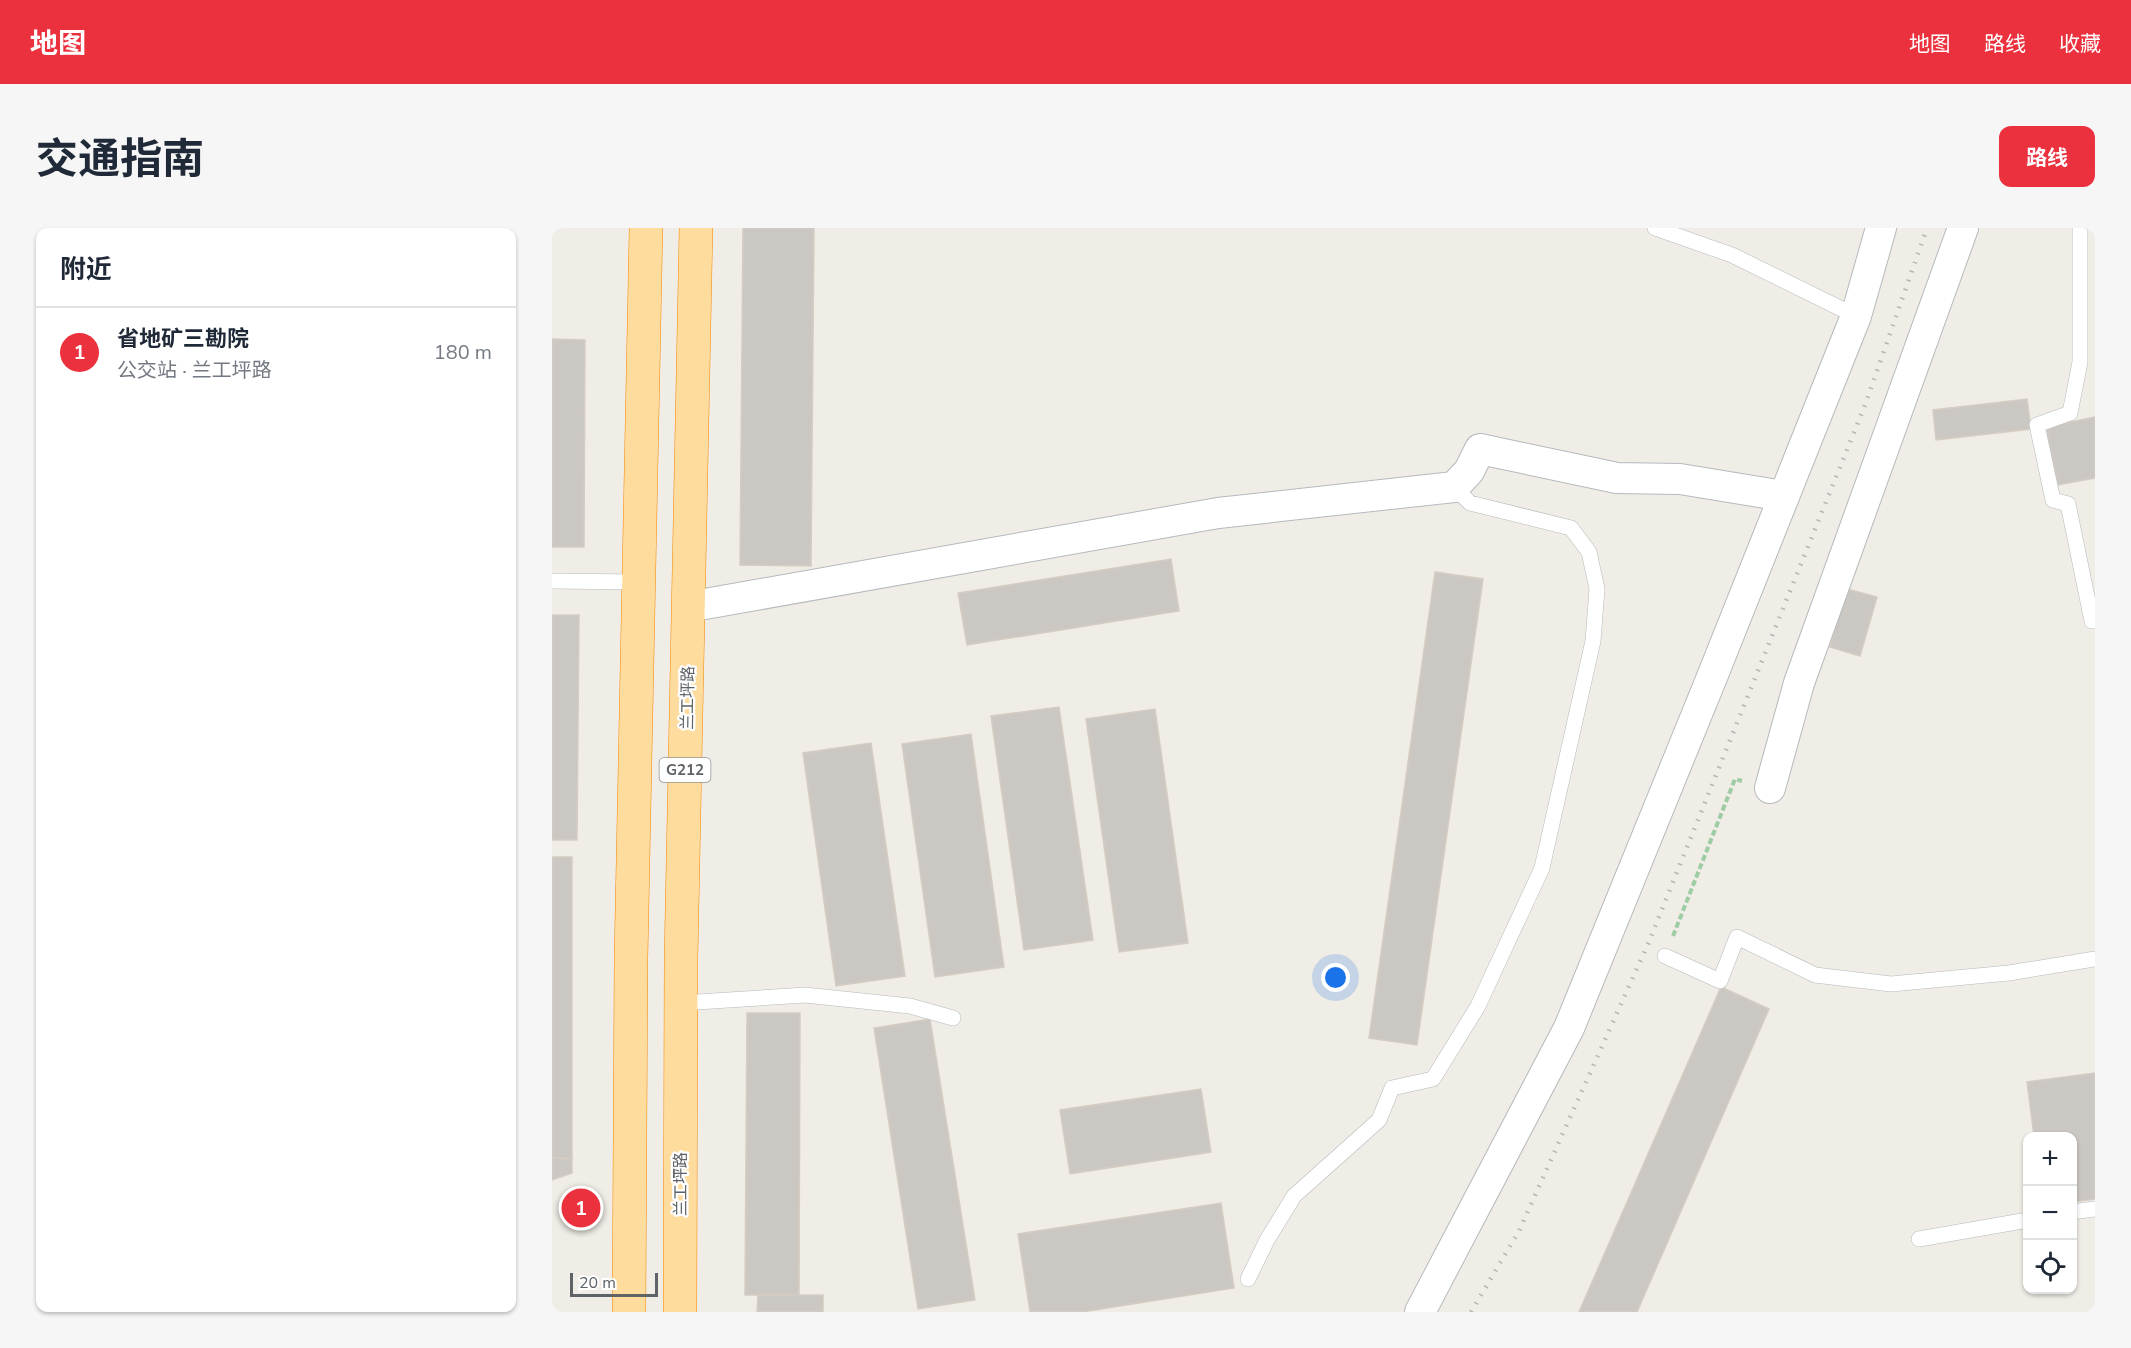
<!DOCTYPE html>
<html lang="zh">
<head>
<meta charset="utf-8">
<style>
  :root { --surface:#fff; --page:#f6f6f7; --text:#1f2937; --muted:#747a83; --line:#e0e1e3; --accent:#eb313d }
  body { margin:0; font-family:"Nunito Sans","Noto Sans SC",sans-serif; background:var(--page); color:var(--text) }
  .controls { position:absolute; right:18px; bottom:18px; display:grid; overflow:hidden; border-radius:12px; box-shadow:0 2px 4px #0004 }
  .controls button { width:54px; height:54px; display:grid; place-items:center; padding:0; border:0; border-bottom:2px solid var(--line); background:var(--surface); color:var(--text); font:30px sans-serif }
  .scale { position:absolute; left:18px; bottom:15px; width:88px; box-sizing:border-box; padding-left:6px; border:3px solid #5d6366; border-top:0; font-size:16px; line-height:21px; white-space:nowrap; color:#5d6366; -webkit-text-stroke:4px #fff; paint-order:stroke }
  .you { position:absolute; left:784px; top:750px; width:21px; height:21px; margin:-15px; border:4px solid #fff; border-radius:50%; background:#1a73e8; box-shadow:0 0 0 9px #1a73e833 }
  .badge { display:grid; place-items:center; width:39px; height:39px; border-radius:50%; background:var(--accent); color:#fff; font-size:20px; font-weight:700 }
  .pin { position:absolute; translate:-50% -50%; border:3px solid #fff; box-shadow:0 2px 6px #0006 }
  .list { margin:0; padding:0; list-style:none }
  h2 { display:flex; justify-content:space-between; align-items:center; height:78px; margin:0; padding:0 24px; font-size:26px }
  h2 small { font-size:20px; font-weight:400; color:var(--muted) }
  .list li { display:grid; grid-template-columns:39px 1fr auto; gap:18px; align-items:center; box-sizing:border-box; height:90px; padding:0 24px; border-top:2px solid var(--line) }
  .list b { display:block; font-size:22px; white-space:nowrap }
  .list p { margin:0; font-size:20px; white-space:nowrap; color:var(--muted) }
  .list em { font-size:20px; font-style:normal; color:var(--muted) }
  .icon { flex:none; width:33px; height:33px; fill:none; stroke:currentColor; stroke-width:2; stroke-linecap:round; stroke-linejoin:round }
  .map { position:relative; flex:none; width:1543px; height:1084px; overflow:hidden; border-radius:12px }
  header { display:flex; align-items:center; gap:36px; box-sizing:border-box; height:84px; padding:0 30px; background:var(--accent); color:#fff }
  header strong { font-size:28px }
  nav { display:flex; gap:33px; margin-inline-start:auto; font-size:21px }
  .intro { display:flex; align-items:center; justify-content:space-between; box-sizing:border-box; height:144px; padding:0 36px }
  h1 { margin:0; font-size:42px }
  .button { padding:15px 27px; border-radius:12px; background:var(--accent); color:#fff; font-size:21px; font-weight:700 }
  main { display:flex; gap:36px; padding:0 36px }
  aside { flex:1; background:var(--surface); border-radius:12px; box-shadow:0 2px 4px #0004 }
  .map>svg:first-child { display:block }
  .building { fill:#cbc7c2; stroke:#d5cdc4; stroke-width:1.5 }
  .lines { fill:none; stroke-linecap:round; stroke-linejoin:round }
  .service-casing { stroke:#b6b9bd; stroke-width:16 }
  .minor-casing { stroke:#b6b9bd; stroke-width:32 }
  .trunk-casing { stroke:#f68600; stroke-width:34 }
  .path { stroke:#9ecda5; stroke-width:4; stroke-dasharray:6 3; stroke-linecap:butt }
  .service { stroke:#fff; stroke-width:15 }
  .minor { stroke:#fff; stroke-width:30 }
  .trunk { stroke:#fedc9e; stroke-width:33 }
  .rail { stroke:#b4b5b6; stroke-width:4.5; stroke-dasharray:1.5 8; stroke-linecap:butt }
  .labels { text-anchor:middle; stroke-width:4.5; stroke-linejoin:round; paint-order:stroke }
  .shield { fill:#fff; stroke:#8e9294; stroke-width:1.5 }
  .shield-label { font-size:15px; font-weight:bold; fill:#5d6366 }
  .street-label { font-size:16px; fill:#5d6366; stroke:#fff }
</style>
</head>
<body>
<header>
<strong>地图</strong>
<nav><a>地图</a><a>路线</a><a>收藏</a></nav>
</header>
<div class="intro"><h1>交通指南</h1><a class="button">路线</a></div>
<main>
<aside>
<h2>附近<small></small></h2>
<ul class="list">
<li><span class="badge">1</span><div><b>省地矿三勘院</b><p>公交站 · 兰工坪路</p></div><em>180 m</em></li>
</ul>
</aside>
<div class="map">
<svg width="1543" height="1084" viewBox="0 0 1543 1084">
  <rect width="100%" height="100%" fill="#f0ece6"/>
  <!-- building -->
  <g class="building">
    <path d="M191,0H262L259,338L188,337Z"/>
    <path d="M0,111L33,112L32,319H0Z"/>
    <path d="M1475,171L1479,201L1384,212L1381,182Z"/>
    <path d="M1543,189V250L1506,257L1494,199Z"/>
    <path d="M619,331L627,383L415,417L406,365Z"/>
    <path d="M883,344L931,351L865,817L817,810Z"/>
    <path d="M1295,361L1325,369L1308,428L1278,419Z"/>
    <path d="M0,387H27L25,612H0Z"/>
    <path d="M507,479L541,712L472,722L439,488Z"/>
    <path d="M603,481L636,715L567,724L534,491Z"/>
    <path d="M419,506L452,739L383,749L350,516Z"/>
    <path d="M319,515L353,748L284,758L251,525Z"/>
    <path d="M0,629H20V931L0,930Z"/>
    <path d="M1169,759L1217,781L1085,1084H1027Z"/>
    <path d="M195,785H248L247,1067H193Z"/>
    <path d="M378,791L423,1072L366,1081L322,800Z"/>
    <path d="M1543,845V971L1520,974V908H1482L1475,854Z"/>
    <path d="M649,861L659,924L518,946L508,882Z"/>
    <path d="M0,930L20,931V945L0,952Z"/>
    <path d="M669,975L682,1060L530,1084H478L466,1006Z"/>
    <path d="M206,1067H271V1084H205Z"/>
  </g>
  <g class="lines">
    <defs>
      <g id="service">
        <path d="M1103,0L1180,27L1304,88"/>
        <path d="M1528,0V134L1518,185L1485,197L1501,272L1516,276L1540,393H1543"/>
        <path d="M0,353L86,354"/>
        <path d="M1113,728L1168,753L1185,709L1263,747L1339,756L1457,745L1543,731"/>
        <path d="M129,775L253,767L358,778L401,790"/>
        <path d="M1520,984L1543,981"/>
        <path d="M1367,1011L1476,992"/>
        <path d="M696,1051L715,1012L742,968L827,892L840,860L881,851L926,778L990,640L1041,413L1045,361L1037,324L1019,300L918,275L902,259"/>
      </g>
      <g id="minor">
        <path d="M136,379L666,285L902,259L917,243L928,221L1065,250L1128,251L1232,268"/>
        <path d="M1218,560L1247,455L1411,0"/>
        <path d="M868,1084L1017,800L1160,449L1304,88L1329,0"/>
      </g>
      <g id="trunk">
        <path d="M77,1084L79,730L94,0"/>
        <path d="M128,1084L129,731L144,0"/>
      </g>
    </defs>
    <!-- service casing -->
    <use href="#service" class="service-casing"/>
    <!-- minor casing -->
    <use href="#minor" class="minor-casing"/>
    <!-- trunk casing -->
    <use href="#trunk" class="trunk-casing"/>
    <!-- path -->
    <path class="path" d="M1121,708L1183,551L1190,553"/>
    <!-- service -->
    <use href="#service" class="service"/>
    <!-- minor -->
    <use href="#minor" class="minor"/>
    <!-- trunk -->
    <use href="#trunk" class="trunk"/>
    <!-- rail -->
    <path class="rail" d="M919,1084L967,1003L1096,716L1313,177L1375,0"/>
  </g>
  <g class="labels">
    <!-- shield labels -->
    <rect class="shield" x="107.5" y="530" width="51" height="24" rx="4.5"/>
    <g class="shield-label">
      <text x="133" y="547">G212</text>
    </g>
    <!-- street labels -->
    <g class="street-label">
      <text transform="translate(135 470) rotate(-89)" y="6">兰工坪路</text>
      <text transform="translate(128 956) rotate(-90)" y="6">兰工坪路</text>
    </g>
  </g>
</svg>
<div class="controls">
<button>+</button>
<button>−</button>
<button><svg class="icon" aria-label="locate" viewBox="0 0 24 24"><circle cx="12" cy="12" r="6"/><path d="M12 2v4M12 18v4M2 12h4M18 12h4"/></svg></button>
</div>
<div class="scale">20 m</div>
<div class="you"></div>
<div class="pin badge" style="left:29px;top:980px">1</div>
</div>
</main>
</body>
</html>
